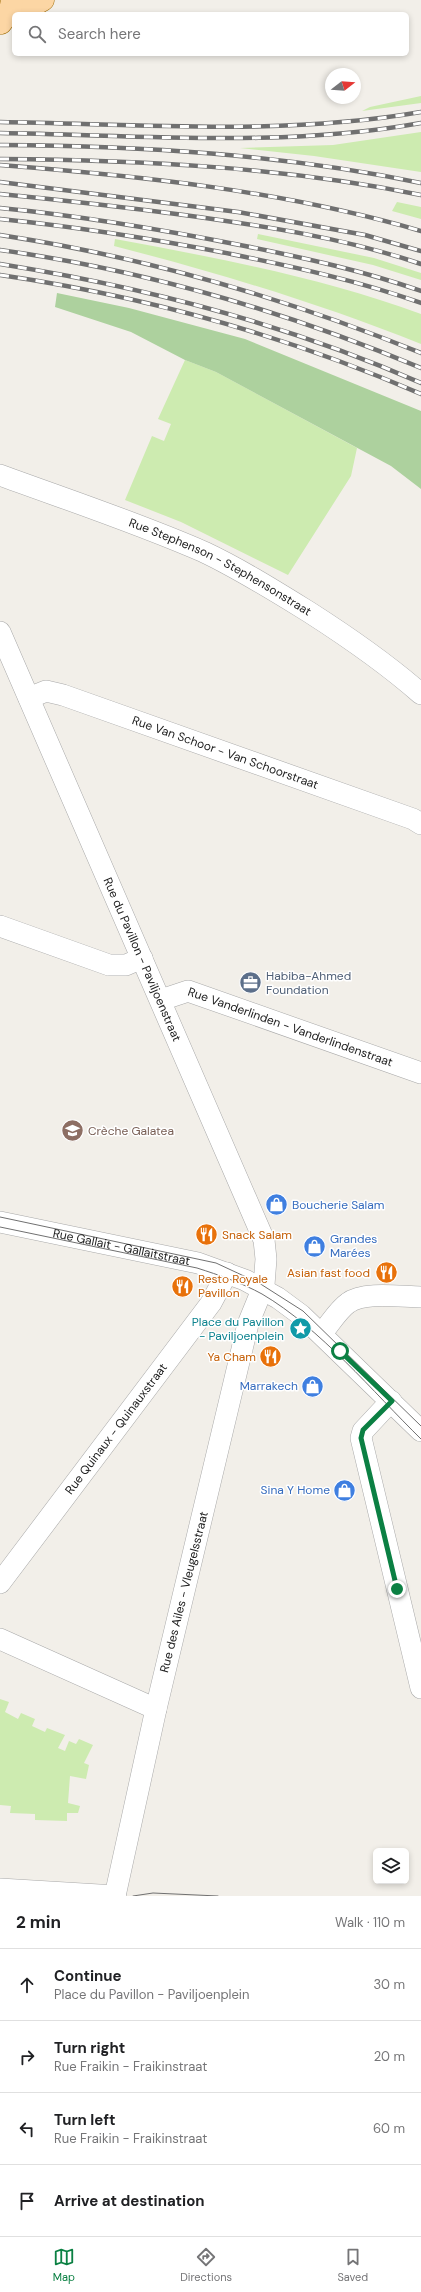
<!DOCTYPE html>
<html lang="en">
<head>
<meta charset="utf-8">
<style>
  :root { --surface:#fff; --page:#f2f2f2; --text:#202124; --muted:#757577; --line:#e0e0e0; --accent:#0b8043 }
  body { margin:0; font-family:"DM Sans",sans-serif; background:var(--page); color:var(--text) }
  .controls { position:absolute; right:12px; bottom:12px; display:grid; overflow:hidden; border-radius:6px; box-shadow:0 2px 6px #0003 }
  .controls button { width:36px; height:36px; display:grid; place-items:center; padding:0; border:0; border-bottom:1px solid var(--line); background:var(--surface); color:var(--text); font:20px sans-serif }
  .compass { position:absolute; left:325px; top:68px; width:36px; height:36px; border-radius:50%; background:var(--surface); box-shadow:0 2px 6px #0003; rotate:73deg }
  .stop { position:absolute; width:12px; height:12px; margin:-9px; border:3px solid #0b8043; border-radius:50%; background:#fff }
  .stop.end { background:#0b8043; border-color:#fff; box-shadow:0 1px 4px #0008 }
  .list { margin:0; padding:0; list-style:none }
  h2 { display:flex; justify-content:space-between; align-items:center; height:52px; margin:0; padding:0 16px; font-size:17px }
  h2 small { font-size:13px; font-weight:400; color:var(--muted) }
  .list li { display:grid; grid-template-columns:26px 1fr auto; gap:12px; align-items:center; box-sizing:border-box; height:72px; padding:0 16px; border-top:1px solid var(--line) }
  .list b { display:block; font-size:15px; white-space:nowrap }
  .list p { margin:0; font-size:13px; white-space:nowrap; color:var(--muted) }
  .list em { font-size:13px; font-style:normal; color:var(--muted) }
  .icon { flex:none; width:22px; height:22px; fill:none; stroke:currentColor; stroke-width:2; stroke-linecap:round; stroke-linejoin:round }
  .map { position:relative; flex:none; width:421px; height:1896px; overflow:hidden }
  .search { position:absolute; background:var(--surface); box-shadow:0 2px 6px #0003; left:12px; right:12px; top:12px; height:44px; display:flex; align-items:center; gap:10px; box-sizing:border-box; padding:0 14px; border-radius:6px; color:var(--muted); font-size:15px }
  .sheet { height:340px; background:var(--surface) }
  nav { display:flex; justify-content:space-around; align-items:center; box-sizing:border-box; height:56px; border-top:1px solid var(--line); background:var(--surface); font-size:11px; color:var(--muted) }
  nav a { display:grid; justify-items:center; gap:2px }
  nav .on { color:var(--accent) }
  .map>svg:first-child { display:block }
  .grass { fill:#cdebb0 }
  .forest { fill:#add19e }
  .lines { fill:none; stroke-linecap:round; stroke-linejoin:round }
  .minor-casing { stroke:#a9a9a9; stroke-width:22 }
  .major-casing { stroke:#a06b00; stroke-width:23 }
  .minor { stroke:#fff; stroke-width:21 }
  .major { stroke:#fcd6a4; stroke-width:22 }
  .tram { stroke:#707070; stroke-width:1 }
  .rail-casing { stroke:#707070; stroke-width:4.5 }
  .rail { stroke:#fff; stroke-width:3; stroke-dasharray:9; stroke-linecap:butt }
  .route { stroke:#0b8043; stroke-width:5 }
  .labels { text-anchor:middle; stroke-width:3; stroke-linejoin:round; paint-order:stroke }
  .street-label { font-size:12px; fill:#222; stroke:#fff }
  .service-label { font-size:12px; fill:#4e5e75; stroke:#fff; text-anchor:start }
  .education-label { font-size:12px; fill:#785e54; stroke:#fff; text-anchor:start }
  .shop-label { font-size:12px; fill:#366cbe; stroke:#fff; text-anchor:start }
  .food-label { font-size:12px; fill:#c56008; stroke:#fff; text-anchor:start }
  .culture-label { font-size:12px; fill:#0d838f; stroke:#fff; text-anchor:end }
</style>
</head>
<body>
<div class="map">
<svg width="421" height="1896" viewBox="0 0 421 1896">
  <rect width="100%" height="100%" fill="#f2efe9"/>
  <!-- grass -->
  <g class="grass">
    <path d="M421,96V103L362,111L370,107Z"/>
    <path d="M421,132V172L314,156L240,148L333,145Z"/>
    <path d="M397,202L421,207V219L392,211Z"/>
    <path d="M258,234L374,258L421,273V280L373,265L257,239Z"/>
    <path d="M115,239C218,258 323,278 421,314V344C321,304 219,273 114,246Z"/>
    <path d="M185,360L216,372L357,448L351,476L288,575L181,522L125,500L152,436L164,441L171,424L158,419Z"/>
    <path d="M0,1699L9,1702L5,1712L18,1719L21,1713L35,1719L32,1726L45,1732L47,1728L65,1735L58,1748L65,1751L69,1741L76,1744L79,1739L93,1745L84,1763L89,1765L86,1779L70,1776L68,1803L80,1806L78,1813H67V1821L35,1820V1814L10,1813L11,1806L0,1805Z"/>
  </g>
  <!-- forest -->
  <path class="forest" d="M57,293L129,308L245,339L421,411V489L391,466L216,372L185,360L131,332L55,307Z"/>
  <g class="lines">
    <defs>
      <g id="minor">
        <path id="s1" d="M0,475C68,500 138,523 204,552C240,569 275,591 309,612C348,637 386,663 421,694"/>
        <path id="s2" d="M0,632L264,1240L266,1259L264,1285L248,1324L156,1709L115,1896"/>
        <path id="s3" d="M29,698L46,691L63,695L413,819L421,824"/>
        <path d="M0,926L109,965H126L142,958"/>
        <path id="s4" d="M161,1000L188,991L421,1073"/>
        <path id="s5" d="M0,1222L198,1263L245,1280L278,1298L301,1315L421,1431"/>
        <path d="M322,1333C330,1324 338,1310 348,1303C364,1291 402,1297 421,1297"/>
        <path d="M391,1401L363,1431L361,1438L421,1688"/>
        <path id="s6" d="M0,1583L211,1303L227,1273"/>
        <path d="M0,1639L156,1709"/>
        <path d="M0,1889L116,1896"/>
      </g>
      <g id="major">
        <path d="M18,14L43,0"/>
        <path d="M1,23L10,11L12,0"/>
      </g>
    </defs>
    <!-- minor casing -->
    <use href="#minor" class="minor-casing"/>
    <!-- major casing -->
    <use href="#major" class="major-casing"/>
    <!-- minor -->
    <use href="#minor" class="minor"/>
    <!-- major -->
    <use href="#major" class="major"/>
    <!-- tram -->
    <g class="tram">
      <path d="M0,1217L216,1263L259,1283L303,1311L421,1426"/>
      <path d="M0,1227L197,1268C219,1275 242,1283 262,1294C320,1328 373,1392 421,1439"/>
      <path d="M133,1896L153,1893L218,1896"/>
    </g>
    <defs>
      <g id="rail">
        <path d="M0,122C140,124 283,136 421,112"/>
        <path d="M0,133C140,135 283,148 421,123"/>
        <path d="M0,145C141,146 282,154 421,183"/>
        <path d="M0,159C141,160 282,167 421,195"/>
        <path d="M0,165C142,176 284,191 421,231"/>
        <path d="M0,182L238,212L365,235L421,251"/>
        <path d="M0,194C61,200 123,207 184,215C264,226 345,238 421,264"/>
        <path d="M0,208C83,216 164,230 245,246C305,258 364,271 421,291"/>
        <path d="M0,219C78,227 154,239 231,254C295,267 359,281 421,303"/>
        <path d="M0,235C145,257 285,298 421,353"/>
        <path d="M0,250C144,270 287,312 421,368"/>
        <path d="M0,264C144,287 287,324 421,383"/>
        <path d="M0,275C144,296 287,336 421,394"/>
      </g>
    </defs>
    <!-- rail casing -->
    <use href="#rail" class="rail-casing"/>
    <!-- rail -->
    <use href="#rail" class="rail"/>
  </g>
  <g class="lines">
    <!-- route -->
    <path class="route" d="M340,1351L392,1401L363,1430L361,1438L397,1589"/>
  </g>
  <!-- icons -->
  <defs>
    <symbol id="office-disc" viewBox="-11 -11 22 22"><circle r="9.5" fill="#5c6f8a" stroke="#fff"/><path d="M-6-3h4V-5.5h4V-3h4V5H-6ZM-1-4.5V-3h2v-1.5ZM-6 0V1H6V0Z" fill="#fff"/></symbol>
    <symbol id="school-disc" viewBox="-11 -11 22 22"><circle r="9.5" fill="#8d6e63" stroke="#fff"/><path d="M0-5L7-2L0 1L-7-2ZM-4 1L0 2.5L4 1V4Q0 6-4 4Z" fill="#fff"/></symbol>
    <symbol id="shop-disc" viewBox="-11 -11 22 22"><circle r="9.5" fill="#3f7fe0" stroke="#fff"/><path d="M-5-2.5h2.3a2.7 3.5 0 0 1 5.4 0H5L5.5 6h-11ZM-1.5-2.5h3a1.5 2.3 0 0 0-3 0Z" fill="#fff"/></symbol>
    <symbol id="restaurant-disc" viewBox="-11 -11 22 22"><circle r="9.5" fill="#e8710a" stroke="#fff"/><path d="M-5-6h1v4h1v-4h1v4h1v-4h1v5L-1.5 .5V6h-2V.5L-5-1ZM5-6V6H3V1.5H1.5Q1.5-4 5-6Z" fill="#fff"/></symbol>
    <symbol id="sight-disc" viewBox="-11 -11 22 22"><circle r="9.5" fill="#0f9aa8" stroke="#fff"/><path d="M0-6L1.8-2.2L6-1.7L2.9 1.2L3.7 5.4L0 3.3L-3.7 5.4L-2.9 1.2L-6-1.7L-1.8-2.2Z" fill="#fff"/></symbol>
  </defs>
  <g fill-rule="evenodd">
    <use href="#office-disc" x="238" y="970" width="25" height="25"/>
    <use href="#school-disc" x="60" y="1118" width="25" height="25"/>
    <use href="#shop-disc" x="264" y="1192" width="25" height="25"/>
    <use href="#restaurant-disc" x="194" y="1222" width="25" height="25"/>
    <use href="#shop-disc" x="302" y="1234" width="25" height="25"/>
    <use href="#restaurant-disc" x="374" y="1260" width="25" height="25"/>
    <use href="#restaurant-disc" x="170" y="1274" width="25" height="25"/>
    <use href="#sight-disc" x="288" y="1316" width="25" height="25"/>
    <use href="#restaurant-disc" x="258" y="1344" width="25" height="25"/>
    <use href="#shop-disc" x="300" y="1374" width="25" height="25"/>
    <use href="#shop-disc" x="332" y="1478" width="25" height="25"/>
  </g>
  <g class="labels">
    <!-- street labels -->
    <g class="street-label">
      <text dy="4" stroke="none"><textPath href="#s1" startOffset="239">Rue Stephenson - Stephensonstraat</textPath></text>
      <text dy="4" stroke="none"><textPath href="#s3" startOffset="208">Rue Van Schoor - Van Schoorstraat</textPath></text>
      <text dy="4" stroke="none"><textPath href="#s2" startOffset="357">Rue du Pavillon - Paviljoenstraat</textPath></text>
      <text dy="4" stroke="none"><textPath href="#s4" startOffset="137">Rue Vanderlinden - Vanderlindenstraat</textPath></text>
      <text dy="4" stroke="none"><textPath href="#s5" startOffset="124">Rue Gallait - Gallaitstraat</textPath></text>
      <text dy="4" stroke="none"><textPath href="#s6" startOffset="193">Rue Quinaux - Quinauxstraat</textPath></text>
      <text transform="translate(184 1592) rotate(-76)" y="4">Rue des Ailes - Vleugelsstraat</text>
    </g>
    <!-- service labels -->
    <g class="service-label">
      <text x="266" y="980">Habiba-Ahmed<tspan x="266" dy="14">Foundation</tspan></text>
    </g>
    <!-- education labels -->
    <g class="education-label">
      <text x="88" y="1135">Crèche Galatea</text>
    </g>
    <!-- shop labels -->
    <g class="shop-label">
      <text x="292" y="1209">Boucherie Salam</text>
      <text x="330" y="1243">Grandes<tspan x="330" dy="14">Marées</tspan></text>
      <text x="298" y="1390" text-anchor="end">Marrakech</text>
      <text x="330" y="1494" text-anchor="end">Sina Y Home</text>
    </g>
    <!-- food labels -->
    <g class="food-label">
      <text x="222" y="1239">Snack Salam</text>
      <text x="370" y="1277" text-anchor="end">Asian fast food</text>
      <text x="198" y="1283">Resto Royale<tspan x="198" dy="14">Pavillon</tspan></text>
      <text x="256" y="1361" text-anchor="end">Ya Cham</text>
    </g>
    <!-- culture labels -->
    <g class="culture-label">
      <text x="284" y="1326">Place du Pavillon<tspan x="284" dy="14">- Paviljoenplein</tspan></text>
    </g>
  </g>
</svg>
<div class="controls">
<button><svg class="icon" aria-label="layers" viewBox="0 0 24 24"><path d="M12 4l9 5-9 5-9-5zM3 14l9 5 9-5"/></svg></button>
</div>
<svg class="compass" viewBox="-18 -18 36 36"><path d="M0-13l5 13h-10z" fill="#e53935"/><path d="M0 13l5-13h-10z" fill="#757577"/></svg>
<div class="stop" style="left:340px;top:1351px"></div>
<div class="stop end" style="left:397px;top:1589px"></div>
<div class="search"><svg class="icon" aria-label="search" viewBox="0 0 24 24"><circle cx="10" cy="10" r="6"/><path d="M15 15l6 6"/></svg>Search here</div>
</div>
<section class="sheet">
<h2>2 min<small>Walk · 110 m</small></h2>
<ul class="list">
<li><svg class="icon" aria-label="ahead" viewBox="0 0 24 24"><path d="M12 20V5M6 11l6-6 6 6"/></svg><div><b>Continue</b><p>Place du Pavillon - Paviljoenplein</p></div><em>30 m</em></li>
<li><svg class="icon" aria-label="right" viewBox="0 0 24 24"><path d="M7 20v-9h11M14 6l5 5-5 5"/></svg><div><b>Turn right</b><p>Rue Fraikin - Fraikinstraat</p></div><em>20 m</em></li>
<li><svg class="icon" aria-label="left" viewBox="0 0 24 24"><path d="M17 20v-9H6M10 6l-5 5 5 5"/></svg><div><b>Turn left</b><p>Rue Fraikin - Fraikinstraat</p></div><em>60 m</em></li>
<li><svg class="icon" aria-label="arrive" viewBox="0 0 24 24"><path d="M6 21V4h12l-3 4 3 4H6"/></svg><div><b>Arrive at destination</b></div></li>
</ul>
</section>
<nav>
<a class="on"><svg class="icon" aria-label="map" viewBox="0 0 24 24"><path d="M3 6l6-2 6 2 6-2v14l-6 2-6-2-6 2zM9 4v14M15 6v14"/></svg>Map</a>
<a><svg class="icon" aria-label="directions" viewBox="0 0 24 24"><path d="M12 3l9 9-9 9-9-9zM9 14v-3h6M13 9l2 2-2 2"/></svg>Directions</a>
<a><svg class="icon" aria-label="saved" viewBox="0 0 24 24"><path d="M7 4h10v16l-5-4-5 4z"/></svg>Saved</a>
</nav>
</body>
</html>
